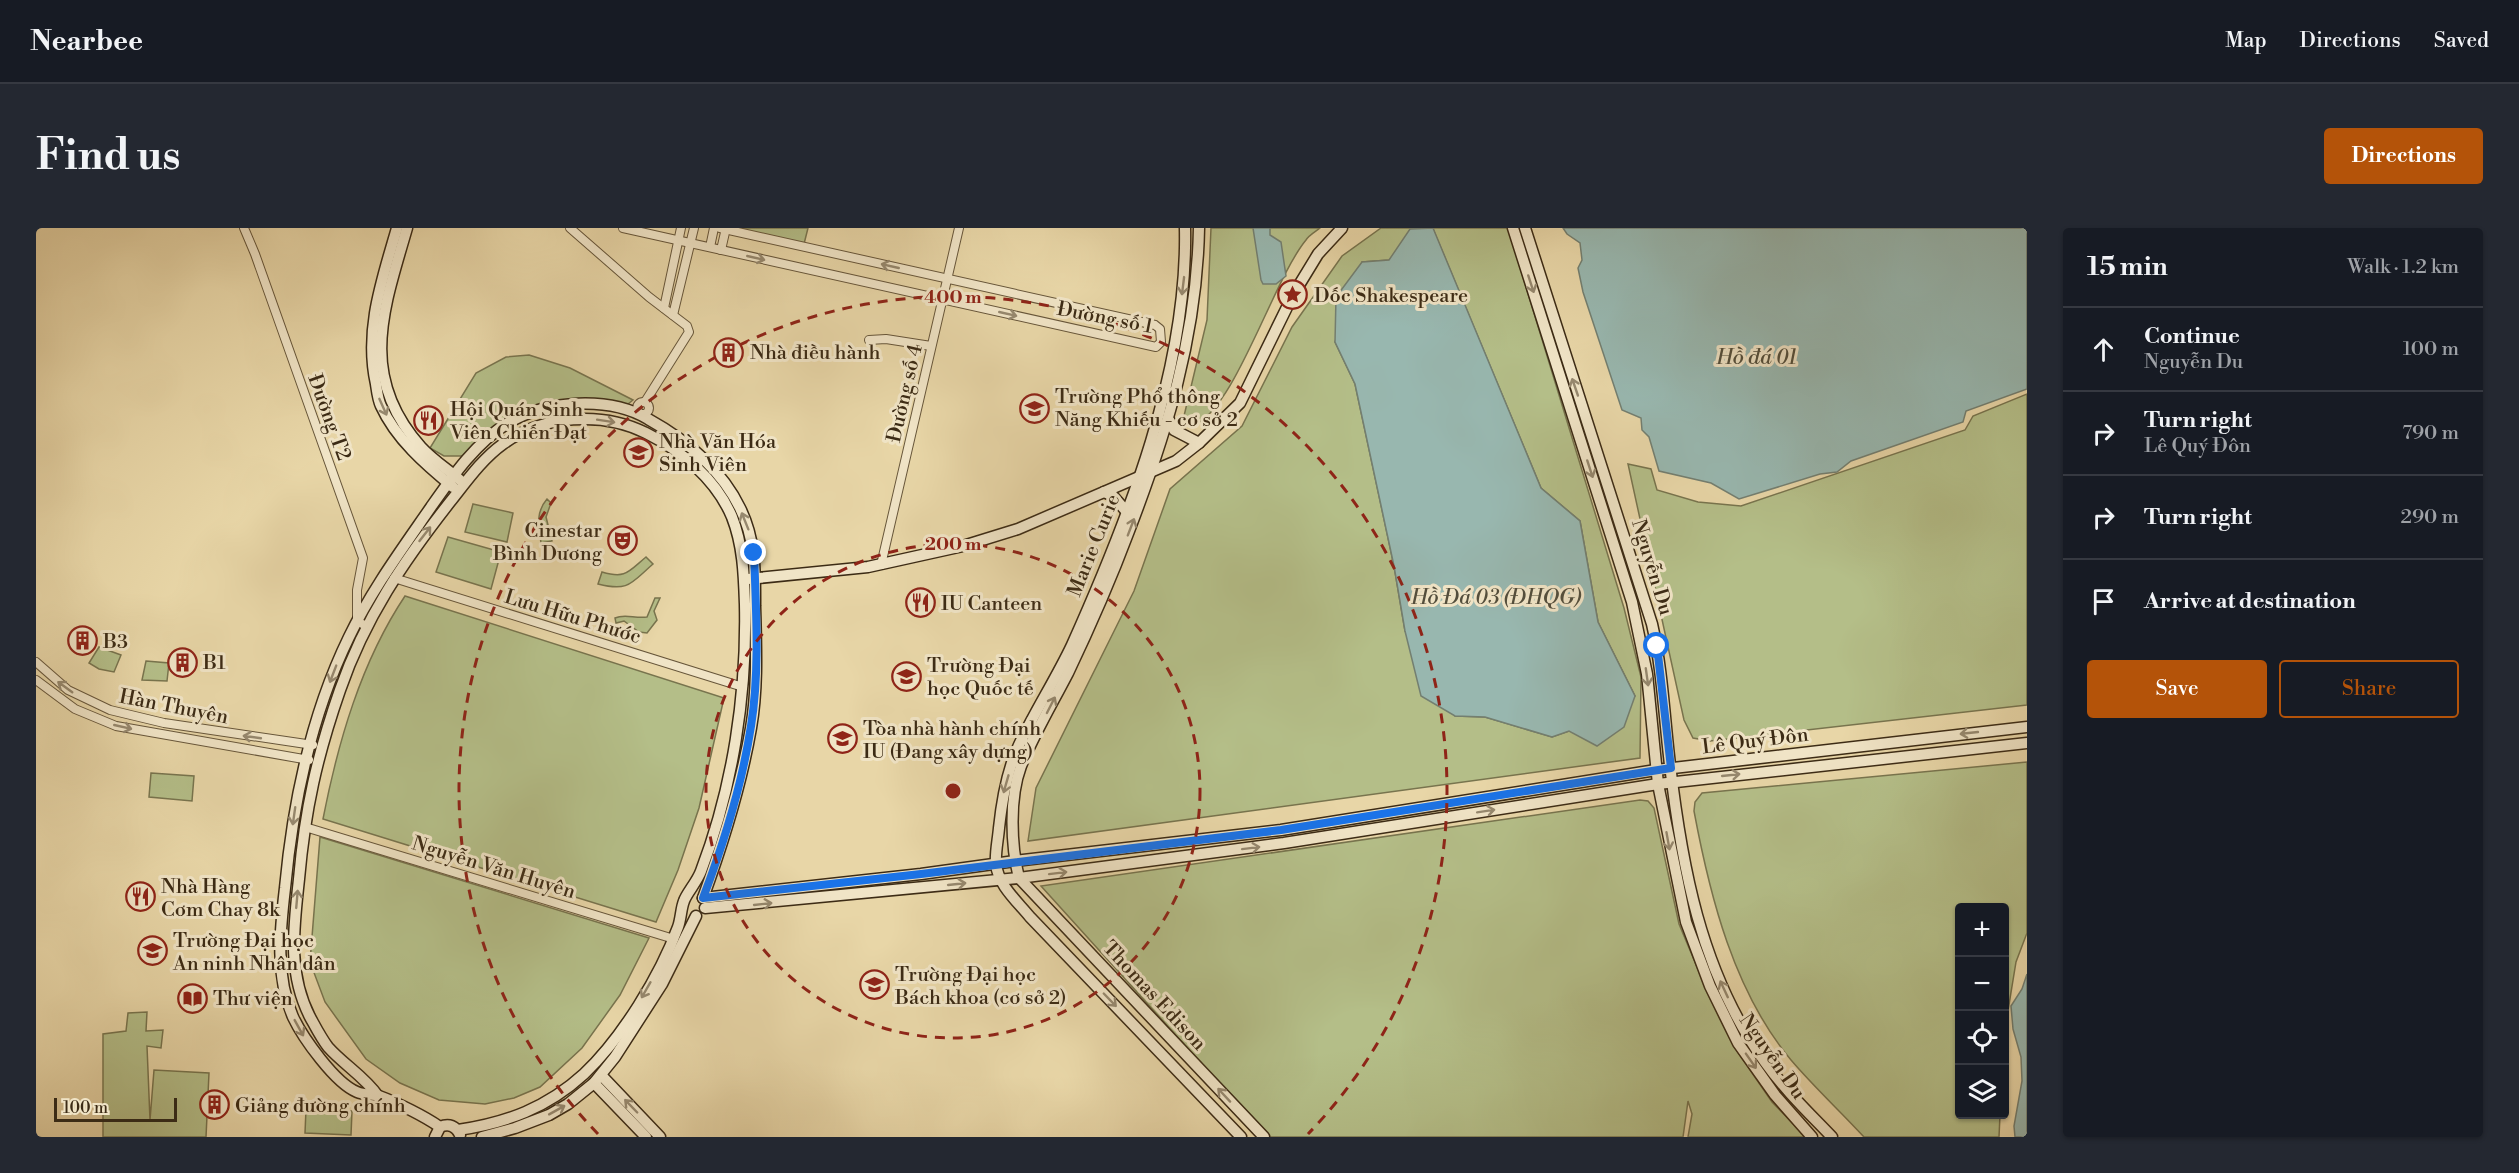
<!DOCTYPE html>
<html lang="en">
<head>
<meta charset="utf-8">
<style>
  :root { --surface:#171b24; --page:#242831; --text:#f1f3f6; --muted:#9ea1a6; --line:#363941; --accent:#b45309 }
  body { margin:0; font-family:"Libre Bodoni",serif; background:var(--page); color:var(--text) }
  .controls { position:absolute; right:18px; bottom:18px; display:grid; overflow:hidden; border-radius:6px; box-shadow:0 2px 4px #0004 }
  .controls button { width:54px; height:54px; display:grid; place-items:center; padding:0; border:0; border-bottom:2px solid var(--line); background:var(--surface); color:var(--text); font:30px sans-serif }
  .scale { position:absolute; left:18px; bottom:15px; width:123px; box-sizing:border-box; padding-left:6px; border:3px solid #3c2b15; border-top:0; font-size:16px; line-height:21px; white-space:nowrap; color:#3c2b15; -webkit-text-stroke:4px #f0e4c6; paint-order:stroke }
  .stop { position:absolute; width:18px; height:18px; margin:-14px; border:4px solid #1a73e8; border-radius:50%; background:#fff }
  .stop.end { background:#1a73e8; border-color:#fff; box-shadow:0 2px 6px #0008 }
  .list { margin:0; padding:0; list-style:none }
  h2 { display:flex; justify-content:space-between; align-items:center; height:78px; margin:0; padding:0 24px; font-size:26px }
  h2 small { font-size:20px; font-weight:400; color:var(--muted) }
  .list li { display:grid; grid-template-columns:39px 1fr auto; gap:18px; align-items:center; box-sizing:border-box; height:84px; padding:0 24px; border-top:2px solid var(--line) }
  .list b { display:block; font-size:22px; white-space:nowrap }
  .list p { margin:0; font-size:20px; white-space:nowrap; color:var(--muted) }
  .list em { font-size:20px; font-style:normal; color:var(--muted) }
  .actions { display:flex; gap:12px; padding:18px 24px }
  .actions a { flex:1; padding:14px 0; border:2px solid var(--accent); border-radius:6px; text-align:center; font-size:21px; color:var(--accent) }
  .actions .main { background:var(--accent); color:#fff }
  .icon { flex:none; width:33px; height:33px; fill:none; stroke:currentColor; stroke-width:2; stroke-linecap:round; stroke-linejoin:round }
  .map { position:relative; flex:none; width:1991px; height:909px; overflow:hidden; border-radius:6px }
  header { display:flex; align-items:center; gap:36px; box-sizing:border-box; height:84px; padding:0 30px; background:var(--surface); border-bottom:2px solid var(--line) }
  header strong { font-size:28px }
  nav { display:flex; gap:33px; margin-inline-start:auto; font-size:21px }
  .intro { display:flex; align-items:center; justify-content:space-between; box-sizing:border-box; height:144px; padding:0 36px }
  h1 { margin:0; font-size:42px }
  .button { padding:15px 27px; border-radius:6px; background:var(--accent); color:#fff; font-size:21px; font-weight:700 }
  main { display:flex; gap:36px; padding:0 36px }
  aside { flex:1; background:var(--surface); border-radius:6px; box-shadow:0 2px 4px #0004 }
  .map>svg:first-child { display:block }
  .green { fill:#b4be88; stroke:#78744e; stroke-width:1.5; fill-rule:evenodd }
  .water { fill:#98b7af; stroke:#737f71; stroke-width:1.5 }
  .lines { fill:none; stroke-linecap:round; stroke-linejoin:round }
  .street-casing { stroke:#67563a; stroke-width:10 }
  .secondary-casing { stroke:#3c2b15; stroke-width:13 }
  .street { stroke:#f0e4c6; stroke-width:8 }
  .secondary { stroke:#f0e4c6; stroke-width:10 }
  .oneway { stroke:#96886e }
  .route { stroke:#1a73e8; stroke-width:8 }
  .ring { fill:none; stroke:#8f2418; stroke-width:3; stroke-dasharray:10 8 }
  .labels { text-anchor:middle; stroke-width:6; stroke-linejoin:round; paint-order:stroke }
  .poi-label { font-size:20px; fill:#3c2b15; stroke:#f0e4c6; text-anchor:start }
  .street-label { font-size:20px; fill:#3c2b15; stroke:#f0e4c6 }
  .water-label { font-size:21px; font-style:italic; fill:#534e3c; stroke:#f0e4c6 }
  .centre { fill:#8f2418; stroke:#f0e4c6; stroke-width:3 }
  .ring-label { font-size:18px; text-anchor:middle; font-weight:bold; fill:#8f2418; stroke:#f0e4c6; stroke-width:6; stroke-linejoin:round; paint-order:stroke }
</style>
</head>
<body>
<header>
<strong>Nearbee</strong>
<nav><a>Map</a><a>Directions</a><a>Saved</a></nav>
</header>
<div class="intro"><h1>Find us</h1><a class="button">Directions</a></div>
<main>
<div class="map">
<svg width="1991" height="909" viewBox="0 0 1991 909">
  <rect width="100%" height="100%" fill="#e8d6a7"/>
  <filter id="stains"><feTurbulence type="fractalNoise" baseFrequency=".00333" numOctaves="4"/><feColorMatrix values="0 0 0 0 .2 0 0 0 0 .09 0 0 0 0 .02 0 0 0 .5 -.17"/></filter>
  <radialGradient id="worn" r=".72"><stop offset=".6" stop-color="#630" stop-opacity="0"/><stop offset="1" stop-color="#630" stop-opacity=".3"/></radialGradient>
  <!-- green -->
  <g class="green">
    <path d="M695,0H772L767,20Z"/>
    <path d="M1175,0H1284C1279,4 1273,7 1270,12C1237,52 1199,181 1158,197L1150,194L1148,188L1171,92Z"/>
    <path d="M1345,0H1472L1588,380L1605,449L1604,530L992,613L1000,560L1098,363L1134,261L1206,198L1256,99L1306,28ZM1397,1L1505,260L1544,293L1562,394L1599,468L1533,503L1516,509L1449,489L1419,488L1369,403L1358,338L1319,156L1299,114L1326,34L1353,32Z"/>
    <path d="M493,127L534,140L597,172L587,180L508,182L472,197L429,228H408L394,220L440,145L470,129Z"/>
    <path d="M1991,166V477L1674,513L1657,510L1648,492L1592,236L1615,241L1621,262L1662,274L1705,278L1929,202L1937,188Z"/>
    <path d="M511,271L515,275L510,289L516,313L505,315C503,299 499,285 511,271Z"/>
    <path d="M437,276L477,285L471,314L429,304Z"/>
    <path d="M412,309L465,324L455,361L400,344Z"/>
    <path d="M610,329L617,336C595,355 593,364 562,356L566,344C590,351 592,344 610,329Z"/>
    <path d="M369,368L688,470L663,580L642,642L620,694L287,591C302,514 325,434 369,368Z"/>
    <path d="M619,370H624L618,383L621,392L611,405L603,404L588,393L580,395L579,390C589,385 599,391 611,389Z"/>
    <path d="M63,419L85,427L78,444L63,441L53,435Z"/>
    <path d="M110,433L133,435L131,453L106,452Z"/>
    <path d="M1991,534V705L1980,734L1969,801L1968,680H1924V886L1964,887L1963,909H1828C1804,883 1778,859 1755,832C1698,764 1674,669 1658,583L1659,574L1666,565Z"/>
    <path d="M115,545L158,548L156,573L113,569Z"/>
    <path d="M1604,572L1612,573L1618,580L1643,696L1674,770L1701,823L1736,874L1770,909H1652L1656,886L1652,873L1647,909H1232L1005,658Z"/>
    <path d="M284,609L613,710L584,767L546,820L504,859L478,870L449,876L403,872L364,855L330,831L289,774L274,734Z"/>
    <path d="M111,784L110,803L127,802L125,820L111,818L114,892L118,842L173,845L170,909H67V806L90,803L92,785Z"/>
    <path d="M270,881L316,883L315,907L269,905Z"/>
  </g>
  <!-- water -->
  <g class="water">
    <path d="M1217,0H1234V7L1245,14L1250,48L1240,56H1227L1225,52Z"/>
    <path d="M1397,0L1505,260L1544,293L1562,394L1599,468L1588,499L1561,518L1533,503L1516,509L1449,489L1419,488L1385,468L1369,403L1358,338L1319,156L1299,114L1300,69L1326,34L1353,32L1374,1Z"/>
    <path d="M1527,0H1991V161L1930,183L1927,194L1815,233L1801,244L1784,246L1703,271L1675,255L1623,243L1613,209L1606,202L1605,190L1586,182L1547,64L1542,40L1546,32L1544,15L1531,6Z"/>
    <path d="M1991,746V909H1979L1978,898L1986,853L1985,829L1977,801L1975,778L1986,761Z"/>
  </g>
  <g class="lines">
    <defs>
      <g id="street">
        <path d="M208,0L219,26L327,330L321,362V393L330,398"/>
        <path d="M534,0L613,69L651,98L653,104L609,174"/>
        <path d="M587,0L1120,119L1125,114L1124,101L1119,97L684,0"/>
        <path d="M674,19L678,0"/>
        <path d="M685,22L690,0"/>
        <path d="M628,80L645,0"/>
        <path d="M637,87L658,0"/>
        <path d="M833,112L850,111L895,118"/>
        <circle cx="607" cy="180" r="6"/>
        <path d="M845,337L923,0"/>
        <path d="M358,350L707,459"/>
        <path d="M0,434L32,462L74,482L128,495L277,517"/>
        <path d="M0,452L39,481L80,498L273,532"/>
        <path d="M269,599L638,711"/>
      </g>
      <g id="secondary">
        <path d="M361,0C346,52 328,102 340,156C341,163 342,172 345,178C360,211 390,237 417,259"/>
        <path d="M371,0C348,80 321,148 385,219C396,231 411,241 424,252"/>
        <path d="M1149,0C1152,140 1093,290 1036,417C1020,451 999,483 983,517C971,542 966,572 963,600C962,612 959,625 960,636C962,657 981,673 994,689L1205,909"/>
        <path d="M1163,0C1161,107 1131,204 1093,303C1075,351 1054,399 1032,445C1016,476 998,506 985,538C973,570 975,618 983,650L1228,909"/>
        <path d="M1477,0L1596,374L1611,446L1622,556L1650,694L1674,758L1702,815L1739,867L1776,909"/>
        <path d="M1489,0L1616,396C1626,440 1628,484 1633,528C1645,635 1664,744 1729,834C1748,861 1773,885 1796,909"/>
        <path d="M1133,192L1138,202L1163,215"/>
        <path d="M1068,264L1077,268L1090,283"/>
        <path d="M712,351L832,339L927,318L982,301L1140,233L1163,215L1204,175L1257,67L1282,26L1306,0"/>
        <path d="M667,670L885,646L979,633L1245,602L1620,542L1991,499"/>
        <path d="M669,680L983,650L1248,615L1622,556L1991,515"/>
        <path d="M565,847L624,909"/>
        <path d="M558,855L610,909"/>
        <path d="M342,868C328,848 308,837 292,819C285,810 279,798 274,789C251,744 258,699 263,651C269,582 281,528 304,462C329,390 367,334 414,274C430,254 446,231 467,216C507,187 566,183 610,205C646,223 680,251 696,289C707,317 708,346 709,376C711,466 697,559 665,643C661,654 650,666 648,673C645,680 645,691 642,699C624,748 586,810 548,846C511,880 470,895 422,902"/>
        <path d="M404,899C388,888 362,875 343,868C336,866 328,867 321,864C299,855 267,810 257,789C239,748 244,703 249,660C257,574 275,487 313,409C335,363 366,321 395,279C416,249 440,214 472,195C511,172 573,168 612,191C650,212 685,241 704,280C720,312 719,344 719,378C720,418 722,460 715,500C705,558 687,615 667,670"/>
        <path d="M399,909L404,899C413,895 420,898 424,907"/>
        <path d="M446,909L479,900L513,887L532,876L558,855L579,829L626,756L660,688"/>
      </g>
    </defs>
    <!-- street casing -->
    <use href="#street" class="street-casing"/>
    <!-- secondary casing -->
    <use href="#secondary" class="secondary-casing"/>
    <!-- street -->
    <use href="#street" class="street"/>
    <!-- secondary -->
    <use href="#secondary" class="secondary"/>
  </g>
  <!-- one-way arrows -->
  <defs><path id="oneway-shaft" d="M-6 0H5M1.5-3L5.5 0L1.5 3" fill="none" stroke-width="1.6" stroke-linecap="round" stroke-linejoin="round" transform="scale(1.5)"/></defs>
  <g class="oneway">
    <use href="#oneway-shaft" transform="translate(720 30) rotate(13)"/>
    <use href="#oneway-shaft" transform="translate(854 38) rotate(-167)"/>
    <use href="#oneway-shaft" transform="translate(1495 56) rotate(72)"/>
    <use href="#oneway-shaft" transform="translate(1147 58) rotate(97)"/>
    <use href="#oneway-shaft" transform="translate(972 86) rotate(13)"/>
    <use href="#oneway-shaft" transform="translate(1539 159) rotate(-109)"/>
    <use href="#oneway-shaft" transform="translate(347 179) rotate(66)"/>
    <use href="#oneway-shaft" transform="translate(570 193) rotate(9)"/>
    <use href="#oneway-shaft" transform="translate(1554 241) rotate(72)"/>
    <use href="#oneway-shaft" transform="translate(709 293) rotate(-112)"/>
    <use href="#oneway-shaft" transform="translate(1095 299) rotate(-69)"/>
    <use href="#oneway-shaft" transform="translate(389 306) rotate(-52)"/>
    <use href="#oneway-shaft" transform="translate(297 446) rotate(111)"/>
    <use href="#oneway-shaft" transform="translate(1611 449) rotate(82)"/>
    <use href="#oneway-shaft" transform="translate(29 459) rotate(-144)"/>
    <use href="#oneway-shaft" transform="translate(1015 477) rotate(-63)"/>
    <use href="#oneway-shaft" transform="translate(87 499) rotate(13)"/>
    <use href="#oneway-shaft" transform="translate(1933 505) rotate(174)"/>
    <use href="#oneway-shaft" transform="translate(216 509) rotate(-172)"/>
    <use href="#oneway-shaft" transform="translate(1695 547) rotate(-6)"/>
    <use href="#oneway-shaft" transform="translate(970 556) rotate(106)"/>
    <use href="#oneway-shaft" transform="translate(1450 583) rotate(-9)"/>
    <use href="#oneway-shaft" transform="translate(258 588) rotate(98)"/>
    <use href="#oneway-shaft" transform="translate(1632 613) rotate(80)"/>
    <use href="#oneway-shaft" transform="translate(1215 620) rotate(-7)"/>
    <use href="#oneway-shaft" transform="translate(1022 645) rotate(-7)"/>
    <use href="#oneway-shaft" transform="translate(921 656) rotate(-6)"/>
    <use href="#oneway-shaft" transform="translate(261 671) rotate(-85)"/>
    <use href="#oneway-shaft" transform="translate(727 676) rotate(-6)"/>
    <use href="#oneway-shaft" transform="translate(1688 761) rotate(-115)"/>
    <use href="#oneway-shaft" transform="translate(610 762) rotate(120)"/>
    <use href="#oneway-shaft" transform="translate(1074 772) rotate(46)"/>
    <use href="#oneway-shaft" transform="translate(263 800) rotate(61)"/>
    <use href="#oneway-shaft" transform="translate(1715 833) rotate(55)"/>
    <use href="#oneway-shaft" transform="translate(1188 867) rotate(-133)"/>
    <use href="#oneway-shaft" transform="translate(595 878) rotate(-134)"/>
    <use href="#oneway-shaft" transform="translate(521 882) rotate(-29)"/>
  </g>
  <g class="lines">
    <!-- route -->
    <path class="route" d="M718,325C720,382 724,442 715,498C706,557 688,615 667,670L885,646L1245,602L1635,540L1621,418"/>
  </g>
  <!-- distance rings -->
  <g class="ring">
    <circle cx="917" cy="563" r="247"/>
    <path d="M562 906A494 494 0 1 1 1272 906"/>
  </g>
  <!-- icons -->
  <defs>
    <symbol id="sight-ring" viewBox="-11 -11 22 22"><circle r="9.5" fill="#f0e4c6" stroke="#8f2418" stroke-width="1.5"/><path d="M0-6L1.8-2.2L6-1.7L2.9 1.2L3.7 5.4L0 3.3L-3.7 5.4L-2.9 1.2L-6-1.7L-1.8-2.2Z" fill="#8f2418"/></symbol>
    <symbol id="building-ring" viewBox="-11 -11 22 22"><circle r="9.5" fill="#f0e4c6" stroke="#8f2418" stroke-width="1.5"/><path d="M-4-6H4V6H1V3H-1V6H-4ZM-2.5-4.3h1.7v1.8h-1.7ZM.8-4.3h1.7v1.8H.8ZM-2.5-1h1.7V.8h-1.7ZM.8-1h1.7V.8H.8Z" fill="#8f2418"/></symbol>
    <symbol id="school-ring" viewBox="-11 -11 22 22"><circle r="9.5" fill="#f0e4c6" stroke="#8f2418" stroke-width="1.5"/><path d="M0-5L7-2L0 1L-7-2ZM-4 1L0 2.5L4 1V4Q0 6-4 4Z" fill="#8f2418"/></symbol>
    <symbol id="restaurant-ring" viewBox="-11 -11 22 22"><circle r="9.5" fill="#f0e4c6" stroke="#8f2418" stroke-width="1.5"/><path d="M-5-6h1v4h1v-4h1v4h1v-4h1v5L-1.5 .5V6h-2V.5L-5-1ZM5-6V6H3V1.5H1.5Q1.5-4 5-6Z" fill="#8f2418"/></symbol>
    <symbol id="university-ring" viewBox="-11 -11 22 22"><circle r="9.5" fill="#f0e4c6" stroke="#8f2418" stroke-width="1.5"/><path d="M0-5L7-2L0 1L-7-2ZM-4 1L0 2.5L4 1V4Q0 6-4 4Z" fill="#8f2418"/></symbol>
    <symbol id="theatre-ring" viewBox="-11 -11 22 22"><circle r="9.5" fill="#f0e4c6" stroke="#8f2418" stroke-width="1.5"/><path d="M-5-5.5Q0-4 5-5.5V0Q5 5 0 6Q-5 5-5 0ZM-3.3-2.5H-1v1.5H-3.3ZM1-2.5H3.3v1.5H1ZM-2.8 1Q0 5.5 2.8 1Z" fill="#8f2418"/></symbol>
    <symbol id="library-ring" viewBox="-11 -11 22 22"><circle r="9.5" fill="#f0e4c6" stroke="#8f2418" stroke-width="1.5"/><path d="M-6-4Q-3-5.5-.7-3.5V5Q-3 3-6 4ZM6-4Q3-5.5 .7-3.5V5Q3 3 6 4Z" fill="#8f2418"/></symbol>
  </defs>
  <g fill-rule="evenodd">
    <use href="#sight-ring" x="1240" y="50" width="33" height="33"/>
    <use href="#building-ring" x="676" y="108" width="33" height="33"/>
    <use href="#school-ring" x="982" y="164" width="33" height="33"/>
    <use href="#restaurant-ring" x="376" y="176" width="33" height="33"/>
    <use href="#university-ring" x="586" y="208" width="33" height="33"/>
    <use href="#theatre-ring" x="570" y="296" width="33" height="33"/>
    <use href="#restaurant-ring" x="868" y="358" width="33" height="33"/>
    <use href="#building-ring" x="30" y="396" width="33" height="33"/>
    <use href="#building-ring" x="130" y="418" width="33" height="33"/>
    <use href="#university-ring" x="854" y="432" width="33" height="33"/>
    <use href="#university-ring" x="790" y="494" width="33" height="33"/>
    <use href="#restaurant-ring" x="88" y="652" width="33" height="33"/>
    <use href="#university-ring" x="100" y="706" width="33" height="33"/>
    <use href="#university-ring" x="822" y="740" width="33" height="33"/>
    <use href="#library-ring" x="140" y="754" width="33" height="33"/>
    <use href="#building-ring" x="162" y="860" width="33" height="33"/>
  </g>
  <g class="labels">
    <!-- poi labels -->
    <g class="poi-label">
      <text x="1278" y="74">Dốc Shakespeare</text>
      <text x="714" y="131">Nhà điều hành</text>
      <text x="1019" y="175">Trường Phổ thông<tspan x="1019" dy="23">Năng Khiếu - cơ sở 2</tspan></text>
      <text x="414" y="188">Hội Quán Sinh<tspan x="414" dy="23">Viên Chiến Đạt</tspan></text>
      <text x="623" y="220">Nhà Văn Hóa<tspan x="623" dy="23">Sinh Viên</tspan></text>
      <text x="566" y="309" text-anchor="end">Cinestar<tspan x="566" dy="23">Bình Dương</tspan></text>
      <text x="905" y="382">IU Canteen</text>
      <text x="67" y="420">B3</text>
      <text x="167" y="441">B1</text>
      <text x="891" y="444">Trường Đại<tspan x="891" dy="23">học Quốc tế</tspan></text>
      <text x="827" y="507">Tòa nhà hành chính<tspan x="827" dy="23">IU (Đang xây dựng)</tspan></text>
      <text x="125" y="665">Nhà Hàng<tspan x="125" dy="23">Cơm Chay 8k</tspan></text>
      <text x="137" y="719">Trường Đại học<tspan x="137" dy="23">An ninh Nhân dân</tspan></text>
      <text x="859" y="753">Trường Đại học<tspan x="859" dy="23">Bách khoa (cơ sở 2)</tspan></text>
      <text x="177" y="777">Thư viện</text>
      <text x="199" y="884">Giảng đường chính</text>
    </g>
    <!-- street labels -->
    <g class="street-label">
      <text transform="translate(1069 89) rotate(11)" y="7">Đường số 1</text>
      <text transform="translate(868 165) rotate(-77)" y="7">Đường số 4</text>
      <text transform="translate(294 189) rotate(70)" y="7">Đường T2</text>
      <text transform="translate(1057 317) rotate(-68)" y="7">Marie Curie</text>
      <text transform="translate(1617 339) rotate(73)" y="7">Nguyễn Du</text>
      <text transform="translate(537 388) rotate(17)" y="7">Lưu Hữu Phước</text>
      <text transform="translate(138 478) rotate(11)" y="7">Hàn Thuyên</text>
      <text transform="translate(1719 512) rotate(-7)" y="7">Lê Quý Đôn</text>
      <text transform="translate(458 639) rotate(17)" y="7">Nguyễn Văn Huyên</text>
      <text transform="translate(1119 767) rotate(47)" y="7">Thomas Edison</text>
      <text transform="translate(1737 828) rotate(55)" y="7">Nguyễn Du</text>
    </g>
    <!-- water labels -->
    <g class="water-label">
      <text x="1720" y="136">Hồ đá 01</text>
      <text x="1460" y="376">Hồ Đá 03 (ĐHQG)</text>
    </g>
  </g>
  <circle cx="917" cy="563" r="9" class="centre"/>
  <g class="ring-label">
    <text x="917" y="75">400 m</text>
    <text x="917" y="322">200 m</text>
  </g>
  <rect width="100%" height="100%" filter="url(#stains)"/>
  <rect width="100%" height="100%" fill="url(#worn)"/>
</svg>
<div class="controls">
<button>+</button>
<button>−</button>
<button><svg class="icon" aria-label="locate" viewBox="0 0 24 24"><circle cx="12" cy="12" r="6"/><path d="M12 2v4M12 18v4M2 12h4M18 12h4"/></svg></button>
<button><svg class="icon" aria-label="layers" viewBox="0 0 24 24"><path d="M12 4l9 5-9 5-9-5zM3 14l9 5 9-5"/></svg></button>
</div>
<div class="scale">100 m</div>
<div class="stop" style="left:1621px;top:418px"></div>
<div class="stop end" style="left:718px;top:325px"></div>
</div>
<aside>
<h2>15 min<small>Walk · 1.2 km</small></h2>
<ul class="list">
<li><svg class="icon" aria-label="ahead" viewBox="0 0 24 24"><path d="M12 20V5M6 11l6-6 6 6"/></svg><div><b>Continue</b><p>Nguyễn Du</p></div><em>100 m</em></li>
<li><svg class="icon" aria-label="right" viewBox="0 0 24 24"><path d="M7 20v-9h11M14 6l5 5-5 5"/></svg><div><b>Turn right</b><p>Lê Quý Đôn</p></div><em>790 m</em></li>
<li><svg class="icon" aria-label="right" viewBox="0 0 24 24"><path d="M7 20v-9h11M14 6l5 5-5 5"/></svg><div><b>Turn right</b></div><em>290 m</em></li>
<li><svg class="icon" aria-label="arrive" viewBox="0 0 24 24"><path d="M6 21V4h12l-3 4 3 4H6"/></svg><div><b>Arrive at destination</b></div></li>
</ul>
<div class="actions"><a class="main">Save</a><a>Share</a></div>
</aside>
</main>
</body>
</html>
